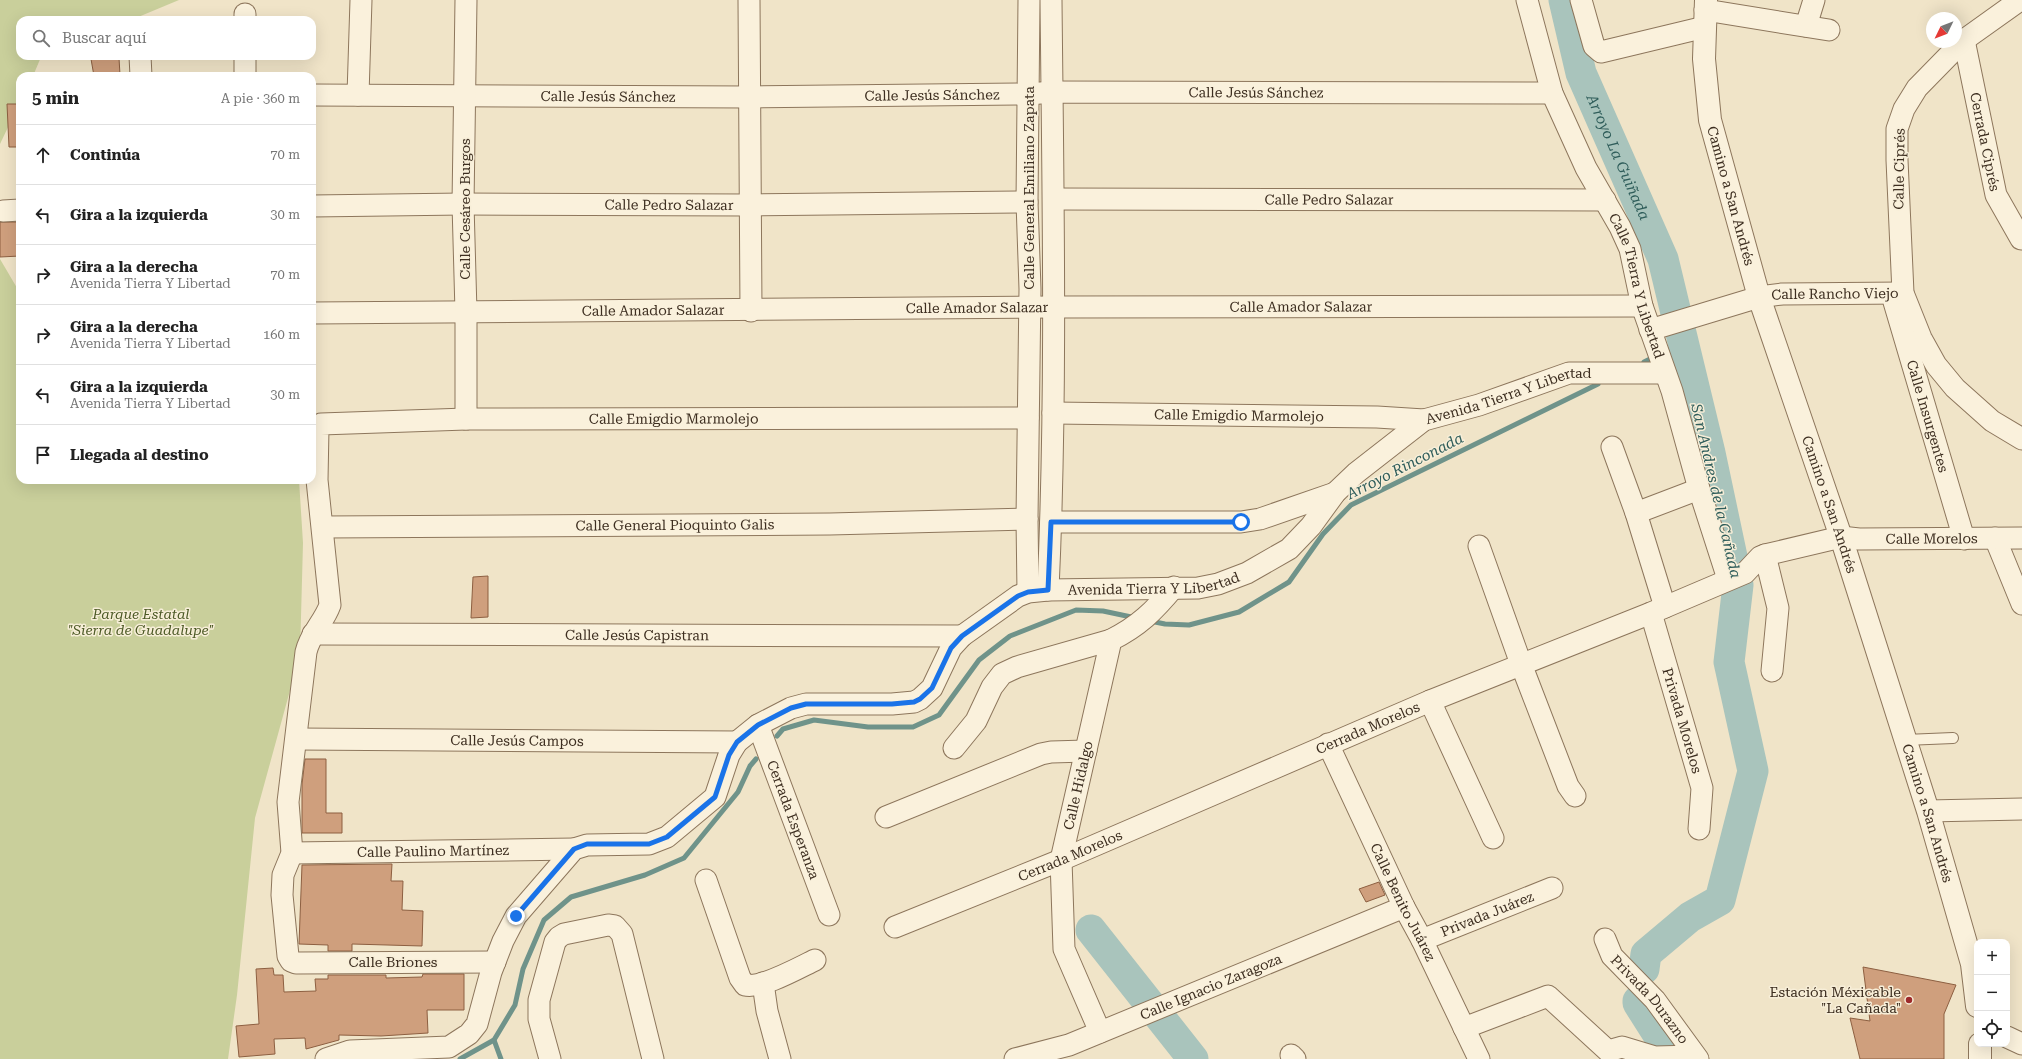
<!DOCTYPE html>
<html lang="es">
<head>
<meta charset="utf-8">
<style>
  :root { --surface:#fff; --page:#f6f6f6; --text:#222; --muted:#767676; --line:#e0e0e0 }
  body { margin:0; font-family:"Roboto Serif",serif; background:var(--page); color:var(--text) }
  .controls { position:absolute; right:12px; bottom:12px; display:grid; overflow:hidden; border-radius:8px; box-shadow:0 4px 16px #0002 }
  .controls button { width:36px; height:36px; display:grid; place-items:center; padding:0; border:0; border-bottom:1px solid var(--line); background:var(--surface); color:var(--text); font:20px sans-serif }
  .compass { position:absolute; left:1926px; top:12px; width:36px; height:36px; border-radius:50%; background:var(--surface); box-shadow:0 4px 16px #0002; rotate:227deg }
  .stop { position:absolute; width:12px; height:12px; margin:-9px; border:3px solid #1a73e8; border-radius:50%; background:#fff }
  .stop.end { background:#1a73e8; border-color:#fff; box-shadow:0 1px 4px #0008 }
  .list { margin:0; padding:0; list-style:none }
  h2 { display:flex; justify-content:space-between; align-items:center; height:52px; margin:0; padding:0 16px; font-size:17px }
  h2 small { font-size:13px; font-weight:400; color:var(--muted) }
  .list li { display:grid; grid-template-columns:26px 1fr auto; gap:12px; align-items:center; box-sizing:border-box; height:60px; padding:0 16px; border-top:1px solid var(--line) }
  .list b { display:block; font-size:15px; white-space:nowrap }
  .list p { margin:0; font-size:13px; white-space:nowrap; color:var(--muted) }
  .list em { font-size:13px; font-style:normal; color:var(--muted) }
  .icon { flex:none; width:22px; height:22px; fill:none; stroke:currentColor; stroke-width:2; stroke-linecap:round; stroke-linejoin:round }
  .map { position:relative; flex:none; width:2022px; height:1059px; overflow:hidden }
  .search { position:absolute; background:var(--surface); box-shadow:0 4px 16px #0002; left:16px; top:16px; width:300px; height:44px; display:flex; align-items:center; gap:10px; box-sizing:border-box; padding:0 14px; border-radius:12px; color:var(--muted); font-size:15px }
  .panel { position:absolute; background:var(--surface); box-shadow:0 4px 16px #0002; left:16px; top:72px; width:300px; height:412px; border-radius:12px }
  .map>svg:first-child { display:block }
  .green { fill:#c9cf9b }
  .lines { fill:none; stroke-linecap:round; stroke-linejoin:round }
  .stream { stroke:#6f938a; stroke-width:5 }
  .river { stroke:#a9c4bc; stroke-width:31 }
  .building { fill:#cf9f7d; stroke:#8d5f41 }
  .service-casing { stroke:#8d765c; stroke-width:12 }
  .minor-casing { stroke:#8d765c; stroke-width:23 }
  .tertiary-casing { stroke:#8d765c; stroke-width:24 }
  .service { stroke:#faf1dc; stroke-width:10 }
  .minor { stroke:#faf1dc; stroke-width:21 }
  .tertiary { stroke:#faf1dc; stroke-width:22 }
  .route { stroke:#1a73e8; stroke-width:5 }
  .poi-dot { fill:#9e2a2b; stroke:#f7eed8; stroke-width:1.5 }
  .labels { text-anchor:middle; stroke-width:3; stroke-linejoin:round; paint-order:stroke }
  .street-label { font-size:14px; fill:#3d2e20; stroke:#f7eed8 }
  .park-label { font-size:14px; font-style:italic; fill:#4d5a26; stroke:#f7eed8 }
  .poi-label { font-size:14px; fill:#3d2e20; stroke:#f7eed8; text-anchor:end }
  .water-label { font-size:15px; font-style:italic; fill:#2f5d5a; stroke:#f7eed8 }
</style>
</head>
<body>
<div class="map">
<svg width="2022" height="1059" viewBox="0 0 2022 1059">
  <rect width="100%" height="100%" fill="#f0e4c8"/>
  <!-- green -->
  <g class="green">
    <path d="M0,0H179L131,20H20V56H45L41,57L33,76H20V102L0,144Z"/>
    <path d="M0,259L20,293V480H299L303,543L300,654L255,818L237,995L228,1059H0Z"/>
  </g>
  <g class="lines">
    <!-- stream -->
    <g class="stream">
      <path d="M1663,353L1683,343"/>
      <path d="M1644,362L1656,356"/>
      <path d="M1150,621L1165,624L1189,625L1239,612L1289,582L1323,534L1351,505L1598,384"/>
      <path d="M777,736L783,729L814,720L868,727H913L939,715L979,660L1010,636L1076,610L1103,611L1136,618"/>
      <path d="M1091,930L1147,1008"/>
      <path d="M1153,1016L1184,1059"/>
      <path d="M494,1040L501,1059"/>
      <path d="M460,1059L494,1040L515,1005L523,969L544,920L571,897L645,875L684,858L738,792L750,766L756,759"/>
    </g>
    <!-- river -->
    <g class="river">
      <path id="s1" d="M1564,0L1581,73L1663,259L1676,313"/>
      <path d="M1091,930L1193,1059"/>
      <path d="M1644,969L1646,954L1690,917L1720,900L1753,771L1729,662L1738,585L1710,453L1680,329"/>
      <path d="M1638,1001V1003L1657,1033L1668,1044"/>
    </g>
  </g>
  <!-- building -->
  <g class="building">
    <path d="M119,58L120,75L94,76L91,59Z"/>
    <path d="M7,104H20V147H9Z"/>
    <path d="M0,222H20V256L0,257Z"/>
    <path d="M488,576V617L471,618L473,577Z"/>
    <path d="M305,759H326V813H342V833H302V784Z"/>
    <path d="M392,864L391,881H403L402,910L423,911L422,946L352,944V951H328V945L299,944L302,865Z"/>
    <path d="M1379,882L1385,895L1366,902L1359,889Z"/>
    <path d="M1863,967L1956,985L1944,1014V1059H1860L1850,1018L1870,1021Z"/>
    <path d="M273,968L274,975H283L284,992L316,991L315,979H328V975H386V978L422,977L423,974H464V1010H427L428,1033L381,1036L339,1035V1040L306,1049L305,1038L274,1039L275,1054L239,1057L236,1026L259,1024L256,969Z"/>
  </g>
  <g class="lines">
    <defs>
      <path id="service" d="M1905,740L1953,738"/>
      <g id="minor">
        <path d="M749,0L751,311"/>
        <path id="s2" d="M1527,0L1552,93L1586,168L1620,227L1630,249L1642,306L1672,391L1699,489L1728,579"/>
        <path d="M1581,0L1594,46L1601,52L1705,27"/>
        <path d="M2020,0L1964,40L1917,88L1904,109L1897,129V160L1903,293L1921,338L1936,365L1955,388L1992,421L2022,439"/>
        <path d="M1705,10L1829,30"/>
        <path d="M245,20V14"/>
        <path d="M1806,26L1814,0"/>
        <path id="s3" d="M1964,40L1996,195L2021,239"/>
        <path d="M140,56L141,76"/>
        <path d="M245,76V56"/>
        <path id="s4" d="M312,95L749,97L1029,94L1052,92L1552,93"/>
        <path d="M358,95L361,0"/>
        <path id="s5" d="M1054,199L1605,200"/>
        <path id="s6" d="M312,206L463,204L749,205L1027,202"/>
        <path d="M3,211L20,210"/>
        <path id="s7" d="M1894,302L1964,539"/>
        <path id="s8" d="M312,313L1054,307L1642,306"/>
        <path id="s9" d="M1650,330L1759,297L1782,294L1903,293"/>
        <path id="s10" d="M1053,413L1377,417L1424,420"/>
        <path d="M466,419V312L463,204L466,0"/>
        <path d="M1612,447L1636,513L1665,607"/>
        <path d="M1636,513L1699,489"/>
        <path d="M1051,522H1241L1260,519L1335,493"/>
        <path id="s11" d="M323,527L830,524L1027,519"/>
        <path d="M1995,538L2022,604"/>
        <path d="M1479,546L1521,664L1568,786L1575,796"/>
        <path d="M1765,555L1778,608L1772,671"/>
        <path d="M1048,590C1057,393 1053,197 1051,0"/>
        <path d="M1028,592L1027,519L1030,289L1027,202L1029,0"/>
        <path id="s12" d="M1651,613L1702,788L1699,829"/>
        <path id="s13" d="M313,634L962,636"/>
        <path d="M1430,701L1493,838"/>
        <path id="s14" d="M758,725L829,915"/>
        <path id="s15" d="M297,739L737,742"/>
        <path id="s16" d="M1328,744L1404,907L1422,940L1479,1059"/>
        <path d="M954,748L976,721L992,687L1002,674L1017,667L1111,640"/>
        <path d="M1928,811L2022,809"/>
        <path d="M886,817L1041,754L1051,752L1086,751"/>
        <path id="s17" d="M292,853L574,849"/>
        <path d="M706,880L740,978L745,985C762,989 800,967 815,960"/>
        <path id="s18" d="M895,927L1061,860L1430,701L1651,613L1745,573L1760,557L1765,555L1841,537L1859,539L2022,538"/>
        <path id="s19" d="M1605,939L1612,956L1655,1000L1698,1059"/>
        <path id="s20" d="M1422,940L1552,888"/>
        <path id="s21" d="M495,962L296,963L291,961L288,956L282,895L283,875L292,853L288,802L306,652C310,634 324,622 330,605L317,480L318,428L321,424L466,419L1028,418"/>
        <path d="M763,983L767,1011L780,1059"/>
        <path d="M1464,1028L1548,996L1608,1051L1622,1047L1655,1057L1695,1056"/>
        <path id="s22" d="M1100,1032L1064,949L1061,860L1111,640C1139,626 1154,611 1174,587"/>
        <path d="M2007,1037L2022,1044"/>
        <path d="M1291,1055L1295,1059"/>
        <path id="s23" d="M326,1059L350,1051L449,1047L469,1034L477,1024L491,972L503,941L516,916L574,849L587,845L649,844L667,837L715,797L729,755L737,742L758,725L791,708L806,704H892L914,702L920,699L932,688L951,648L962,636L1018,596L1028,592L1048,590L1198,588L1218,584L1247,573L1289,549L1311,526L1335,493L1356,473L1424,420L1479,405L1569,373H1665"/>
        <path d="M550,1059L539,1019V1000L555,942L559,937L564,934L608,925L615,926L622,934L653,1059"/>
        <path id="s24" d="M1015,1059L1069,1045L1404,907"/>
      </g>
      <g id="tertiary">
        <path id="s25" d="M1706,0L1704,59L1710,120L1759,297L1841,537L1928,811L1972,964L1977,1006"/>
        <path d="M1980,1044V1059"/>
      </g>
    </defs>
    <!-- service casing -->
    <use href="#service" class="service-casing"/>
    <!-- minor casing -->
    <use href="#minor" class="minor-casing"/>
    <!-- tertiary casing -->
    <use href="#tertiary" class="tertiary-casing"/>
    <!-- service -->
    <use href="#service" class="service"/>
    <!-- minor -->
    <use href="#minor" class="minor"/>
    <!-- tertiary -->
    <use href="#tertiary" class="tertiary"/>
  </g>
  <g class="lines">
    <!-- route -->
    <path class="route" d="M516,916L574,849L587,844H649L667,837L715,797L729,755L737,742L758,725L791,708L806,704H892L914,702L920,699L932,688L951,648L962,636L1018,596L1028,592L1048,590L1051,522H1241"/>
  </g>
  <!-- markers -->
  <circle class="poi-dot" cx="1909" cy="1000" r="4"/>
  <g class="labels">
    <!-- street labels -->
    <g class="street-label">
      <text dy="5" stroke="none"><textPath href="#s4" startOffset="944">Calle Jesús Sánchez</textPath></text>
      <text dy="5" stroke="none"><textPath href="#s4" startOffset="620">Calle Jesús Sánchez</textPath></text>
      <text dy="5" stroke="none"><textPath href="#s4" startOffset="296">Calle Jesús Sánchez</textPath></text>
      <text dy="5" stroke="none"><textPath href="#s3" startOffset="104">Cerrada Ciprés</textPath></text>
      <text transform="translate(1899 169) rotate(-89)" y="5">Calle Ciprés</text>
      <text transform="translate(1029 188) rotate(-90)" y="5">Calle General Emiliano Zapata</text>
      <text dy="5" stroke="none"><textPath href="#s25" startOffset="199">Camino a San Andrés</textPath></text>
      <text dy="5" stroke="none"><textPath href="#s5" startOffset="275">Calle Pedro Salazar</textPath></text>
      <text dy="5" stroke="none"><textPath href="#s6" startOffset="357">Calle Pedro Salazar</textPath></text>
      <text transform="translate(465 209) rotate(-90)" y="5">Calle Cesáreo Burgos</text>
      <text dy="5" stroke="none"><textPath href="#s2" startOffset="308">Calle Tierra Y Libertad</textPath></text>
      <text dy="5" stroke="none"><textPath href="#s9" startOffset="190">Calle Rancho Viejo</textPath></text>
      <text dy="5" stroke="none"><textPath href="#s8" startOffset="989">Calle Amador Salazar</textPath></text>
      <text dy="5" stroke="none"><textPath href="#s8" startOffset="665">Calle Amador Salazar</textPath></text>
      <text dy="5" stroke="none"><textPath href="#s8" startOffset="341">Calle Amador Salazar</textPath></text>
      <text dy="5" stroke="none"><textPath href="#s23" startOffset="1479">Avenida Tierra Y Libertad</textPath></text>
      <text dy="5" stroke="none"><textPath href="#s10" startOffset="186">Calle Emigdio Marmolejo</textPath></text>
      <text dy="5" stroke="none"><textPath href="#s7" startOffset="119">Calle Insurgentes</textPath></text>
      <text dy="5" stroke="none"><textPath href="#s21" startOffset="1106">Calle Emigdio Marmolejo</textPath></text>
      <text dy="5" stroke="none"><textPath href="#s25" startOffset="523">Camino a San Andrés</textPath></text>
      <text dy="5" stroke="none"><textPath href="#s11" startOffset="352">Calle General Pioquinto Galis</textPath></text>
      <text dy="5" stroke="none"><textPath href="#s18" startOffset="1117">Calle Morelos</textPath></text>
      <text dy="5" stroke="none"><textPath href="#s23" startOffset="1059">Avenida Tierra Y Libertad</textPath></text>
      <text dy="5" stroke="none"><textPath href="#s13" startOffset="324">Calle Jesús Capistran</textPath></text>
      <text dy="5" stroke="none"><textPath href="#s12" startOffset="112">Privada Morelos</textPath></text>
      <text dy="5" stroke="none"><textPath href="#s18" startOffset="513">Cerrada Morelos</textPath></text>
      <text dy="5" stroke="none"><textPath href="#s15" startOffset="220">Calle Jesús Campos</textPath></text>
      <text dy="5" stroke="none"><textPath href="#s22" startOffset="256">Calle Hidalgo</textPath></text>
      <text dy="5" stroke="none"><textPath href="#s25" startOffset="847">Camino a San Andrés</textPath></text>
      <text dy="5" stroke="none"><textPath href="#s14" startOffset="101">Cerrada Esperanza</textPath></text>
      <text dy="5" stroke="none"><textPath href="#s17" startOffset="141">Calle Paulino Martínez</textPath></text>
      <text dy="5" stroke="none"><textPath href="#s18" startOffset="189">Cerrada Morelos</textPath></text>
      <text dy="5" stroke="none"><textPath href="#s16" startOffset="175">Calle Benito Juárez</textPath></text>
      <text dy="5" stroke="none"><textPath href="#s20" startOffset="70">Privada Juárez</textPath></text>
      <text x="393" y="967">Calle Briones</text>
      <text dy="5" stroke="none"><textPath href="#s24" startOffset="209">Calle Ignacio Zaragoza</textPath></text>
      <text dy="5" stroke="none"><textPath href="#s19" startOffset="76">Privada Durazno</textPath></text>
    </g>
    <!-- park labels -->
    <g class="park-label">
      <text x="141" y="619">Parque Estatal<tspan x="141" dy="16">"Sierra de Guadalupe"</tspan></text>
    </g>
    <!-- poi labels -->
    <g class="poi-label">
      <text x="1901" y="997">Estación Méxicable<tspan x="1901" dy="16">"La Cañada"</tspan></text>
    </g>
    <!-- water labels -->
    <g class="water-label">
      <text dy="5" stroke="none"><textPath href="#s1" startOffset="167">Arroyo La Guiñada</textPath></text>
      <text transform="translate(1405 466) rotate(-27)" y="5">Arroyo Rinconada</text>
      <text transform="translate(1716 491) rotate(77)" y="5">San Andres de la Cañada</text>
    </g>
  </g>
</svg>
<div class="controls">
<button>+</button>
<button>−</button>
<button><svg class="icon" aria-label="locate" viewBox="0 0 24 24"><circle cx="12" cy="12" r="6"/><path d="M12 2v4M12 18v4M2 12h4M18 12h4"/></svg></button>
</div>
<svg class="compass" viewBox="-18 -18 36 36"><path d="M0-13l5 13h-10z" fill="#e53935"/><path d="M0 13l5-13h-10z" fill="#767676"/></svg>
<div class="stop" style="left:1241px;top:522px"></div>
<div class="stop end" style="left:516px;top:916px"></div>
<div class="search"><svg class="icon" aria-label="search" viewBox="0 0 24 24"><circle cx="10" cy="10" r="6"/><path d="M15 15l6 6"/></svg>Buscar aquí</div>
<section class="panel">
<h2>5 min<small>A pie · 360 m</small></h2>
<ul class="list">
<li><svg class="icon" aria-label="ahead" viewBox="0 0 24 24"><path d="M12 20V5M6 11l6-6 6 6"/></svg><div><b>Continúa</b></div><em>70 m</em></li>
<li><svg class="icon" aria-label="left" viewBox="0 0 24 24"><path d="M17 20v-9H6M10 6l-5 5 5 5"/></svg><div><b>Gira a la izquierda</b></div><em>30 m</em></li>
<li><svg class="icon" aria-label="right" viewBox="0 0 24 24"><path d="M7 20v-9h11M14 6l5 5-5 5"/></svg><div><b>Gira a la derecha</b><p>Avenida Tierra Y Libertad</p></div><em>70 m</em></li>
<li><svg class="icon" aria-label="right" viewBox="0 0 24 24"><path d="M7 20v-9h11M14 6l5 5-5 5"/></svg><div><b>Gira a la derecha</b><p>Avenida Tierra Y Libertad</p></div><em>160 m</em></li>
<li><svg class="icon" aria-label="left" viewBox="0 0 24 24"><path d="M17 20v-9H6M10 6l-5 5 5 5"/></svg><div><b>Gira a la izquierda</b><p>Avenida Tierra Y Libertad</p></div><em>30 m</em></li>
<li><svg class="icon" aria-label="arrive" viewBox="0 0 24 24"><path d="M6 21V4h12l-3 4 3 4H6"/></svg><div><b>Llegada al destino</b></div></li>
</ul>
</section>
</div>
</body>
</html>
